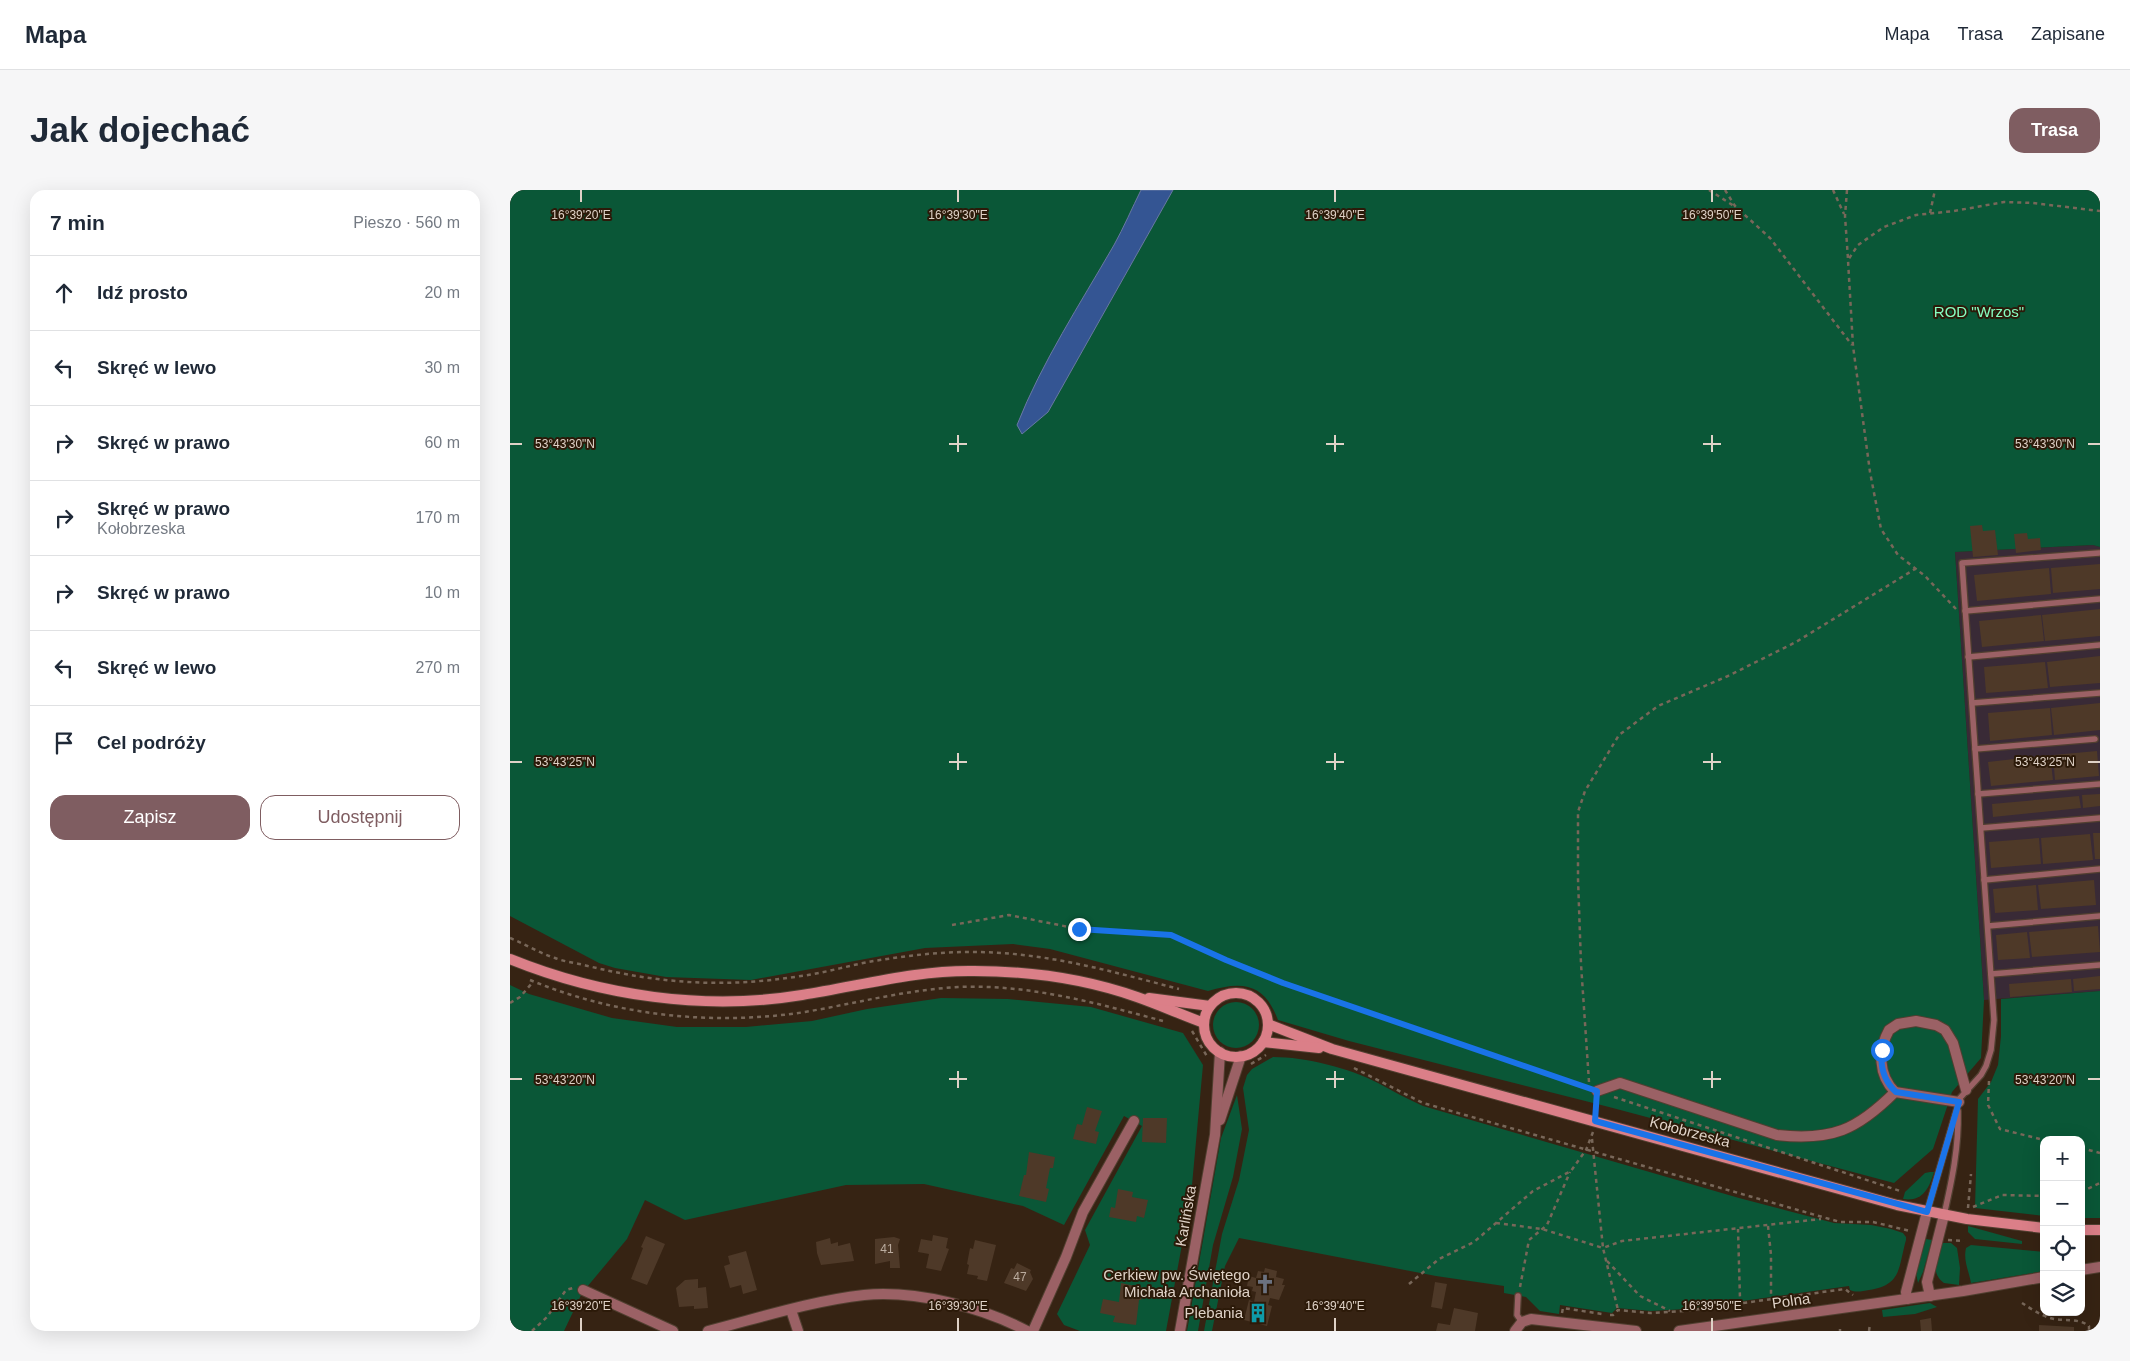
<!DOCTYPE html>
<html lang="pl">
<head>
<meta charset="utf-8">
<style>
  :root { --surface:#fff; --page:#f6f6f7; --text:#1f2937; --muted:#747a83; --line:#e0e1e3; --accent:#7f5d61 }
  body { margin:0; font-family:Helvetica,sans-serif; background:var(--page); color:var(--text) }
  .controls { position:absolute; right:15px; bottom:15px; display:grid; overflow:hidden; border-radius:10px; box-shadow:0 5px 20px #0002 }
  .controls button { width:45px; height:45px; display:grid; place-items:center; padding:0; border:0; border-bottom:1px solid var(--line); background:var(--surface); color:var(--text); font:25px sans-serif }
  .stop { position:absolute; width:15px; height:15px; margin:-11px; border:4px solid #1a73e8; border-radius:50%; background:#fff }
  .stop.end { background:#1a73e8; border-color:#fff; box-shadow:0 1px 5px #0008 }
  .list { margin:0; padding:0; list-style:none }
  h2 { display:flex; justify-content:space-between; align-items:center; height:65px; margin:0; padding:0 20px; font-size:21px }
  h2 small { font-size:16px; font-weight:400; color:var(--muted) }
  .list li { display:grid; grid-template-columns:32px 1fr auto; gap:15px; align-items:center; box-sizing:border-box; height:75px; padding:0 20px; border-top:1px solid var(--line) }
  .list b { display:block; font-size:19px; white-space:nowrap }
  .list p { margin:0; font-size:16px; white-space:nowrap; color:var(--muted) }
  .list em { font-size:16px; font-style:normal; color:var(--muted) }
  .actions { display:flex; gap:10px; padding:15px 20px }
  .actions a { flex:1; padding:11px 0; border:1px solid var(--accent); border-radius:15px; text-align:center; font-size:18px; color:var(--accent) }
  .actions .main { background:var(--accent); color:#fff }
  .icon { flex:none; width:28px; height:28px; fill:none; stroke:currentColor; stroke-width:2; stroke-linecap:round; stroke-linejoin:round }
  .map { position:relative; flex:none; width:1590px; height:1141px; overflow:hidden; border-radius:15px }
  header { display:flex; align-items:center; gap:30px; box-sizing:border-box; height:70px; padding:0 25px; background:var(--surface); border-bottom:1px solid var(--line) }
  header strong { font-size:24px }
  nav { display:flex; gap:28px; margin-inline-start:auto; font-size:18px }
  .intro { display:flex; align-items:center; justify-content:space-between; box-sizing:border-box; height:120px; padding:0 30px }
  h1 { margin:0; font-size:35px }
  .button { padding:12px 22px; border-radius:15px; background:var(--accent); color:#fff; font-size:18px; font-weight:700 }
  main { display:flex; gap:30px; padding:0 30px }
  aside { flex:1; background:var(--surface); border-radius:15px; box-shadow:0 5px 20px #0002 }
  .map>svg:first-child { display:block }
  .industrial { fill:#392a36 }
  .green { fill:#0a5737 }
  .water { fill:#345593; stroke:#677aa3 }
  .building { fill:#4e3928 }
  .lines { fill:none; stroke-linecap:round; stroke-linejoin:round }
  .service-casing { stroke:#513f30; stroke-width:8 }
  .minor-casing { stroke:#513f30; stroke-width:12 }
  .secondary-casing { stroke:#513f30; stroke-width:12 }
  .path { stroke:#786759; stroke-width:2.5; stroke-dasharray:4 4; stroke-linecap:butt }
  .service { stroke:#9b6165; stroke-width:5.5 }
  .minor { stroke:#9b6165; stroke-width:10 }
  .secondary { stroke:#db7f88; stroke-width:10 }
  .route { stroke:#1a73e8; stroke-width:6 }
  .ticks { fill:none; stroke:#dfd2c7; stroke-width:2 }
  .labels { text-anchor:middle; stroke-width:4; stroke-linejoin:round; paint-order:stroke }
  .number-label { font-size:12px; fill:#bbac9f }
  .park-label { font-size:15px; fill:#86fdc0; stroke:#2c1a09 }
  .street-label { font-size:15px; fill:#dfd2c7; stroke:#2c1a09 }
  .poi-label { font-size:15px; fill:#dfd2c7; stroke:#2c1a09; text-anchor:end }
  .ticks-label { font-size:12px; text-anchor:middle; fill:#dfd2c7; stroke:#2c1a09; stroke-width:4; stroke-linejoin:round; paint-order:stroke }
</style>
</head>
<body>
<header>
<strong>Mapa</strong>
<nav><a>Mapa</a><a>Trasa</a><a>Zapisane</a></nav>
</header>
<div class="intro"><h1>Jak dojechać</h1><a class="button">Trasa</a></div>
<main>
<aside>
<h2>7 min<small>Pieszo · 560 m</small></h2>
<ul class="list">
<li><svg class="icon" aria-label="ahead" viewBox="0 0 24 24"><path d="M12 20V5M6 11l6-6 6 6"/></svg><div><b>Idź prosto</b></div><em>20 m</em></li>
<li><svg class="icon" aria-label="left" viewBox="0 0 24 24"><path d="M17 20v-9H6M10 6l-5 5 5 5"/></svg><div><b>Skręć w lewo</b></div><em>30 m</em></li>
<li><svg class="icon" aria-label="right" viewBox="0 0 24 24"><path d="M7 20v-9h11M14 6l5 5-5 5"/></svg><div><b>Skręć w prawo</b></div><em>60 m</em></li>
<li><svg class="icon" aria-label="right" viewBox="0 0 24 24"><path d="M7 20v-9h11M14 6l5 5-5 5"/></svg><div><b>Skręć w prawo</b><p>Kołobrzeska</p></div><em>170 m</em></li>
<li><svg class="icon" aria-label="right" viewBox="0 0 24 24"><path d="M7 20v-9h11M14 6l5 5-5 5"/></svg><div><b>Skręć w prawo</b></div><em>10 m</em></li>
<li><svg class="icon" aria-label="left" viewBox="0 0 24 24"><path d="M17 20v-9H6M10 6l-5 5 5 5"/></svg><div><b>Skręć w lewo</b></div><em>270 m</em></li>
<li><svg class="icon" aria-label="arrive" viewBox="0 0 24 24"><path d="M6 21V4h12l-3 4 3 4H6"/></svg><div><b>Cel podróży</b></div></li>
</ul>
<div class="actions"><a class="main">Zapisz</a><a>Udostępnij</a></div>
</aside>
<div class="map">
<svg width="1590" height="1141" viewBox="0 0 1590 1141">
  <rect width="100%" height="100%" fill="#362313"/>
  <!-- industrial -->
  <path class="industrial" d="M1583,355L1590,357V801L1474,810L1445,362Z"/>
  <!-- green -->
  <g class="green">
    <path d="M0,0H631C622,18 614,37 604,55C570,114 532,172 507,235L538,222L663,0H1590V357L1583,355L1445,362L1474,810L1471,868L1442,902L1423,959L1384,993L1099,917L839,851L768,830C754,793 733,791 698,801L540,759L503,754L415,758L241,790L156,787L105,778L89,773L0,726Z"/>
    <path d="M0,795L19,804L102,828L167,837H236L302,831L357,819L431,808L498,809L581,817L673,843L693,875L681,1006L656,1141H570L554,1135L547,1124L580,1055L575,1040L632,936L614,926L554,1035L513,1016L414,994L336,995L175,1030L135,1010L117,1049L72,1103L54,1141H0Z"/>
    <path d="M1590,801V1028H1571V950H1534V1026L1465,1018L1468,909L1481,892L1488,875L1491,846V809Z"/>
    <circle cx="726" cy="835" r="23"/>
    <path d="M763,867C796,867 839,878 868,893C883,901 897,909 913,916L1229,1008L1324,1033L1361,1035L1381,1039L1393,1043L1396,1047V1050C1388,1078 1392,1095 1359,1100C1353,1101 1346,1103 1340,1100L1339,1096L1175,1119L1141,1121L1107,1118L1102,1123L1050,1115L1049,1124L1030,1121L1016,1107L994,1103V1096L926,1086L729,1048L715,1076L702,1141H694L712,1044L729,990L739,940L733,898L737,885L742,879Z"/>
    <path d="M727,905L732,939L723,987L703,1055L688,1141H677L711,948Z"/>
    <path d="M1420,982H1424C1419,999 1412,1012 1393,1009L1395,1002L1415,983Z"/>
    <path d="M1458,1036L1512,1051V1054L1465,1049L1458,1042Z"/>
    <path d="M1416,1049L1422,1050L1413,1082L1408,1093L1406,1083Z"/>
    <path d="M1432,1053H1441L1447,1058L1450,1078L1449,1095L1434,1093C1419,1082 1428,1067 1432,1053Z"/>
    <path d="M1461,1055L1534,1062V1081L1461,1093C1459,1081 1453,1071 1456,1058Z"/>
    <path d="M1420,1113L1427,1117L1405,1124L1373,1127L1372,1120Z"/>
  </g>
  <!-- water -->
  <path class="water" d="M631,0H663L538,222L512,244L507,235C532,172 570,114 604,55C614,37 622,18 631,0Z"/>
  <!-- building -->
  <g class="building">
    <path d="M1472,335L1473,341L1485,340L1488,365L1463,367L1460,336Z"/>
    <path d="M1517,343L1518,349L1530,348L1531,360L1506,363L1504,344Z"/>
    <path d="M1590,374V399L1543,403L1541,378Z"/>
    <path d="M1539,378L1541,404L1467,411L1464,385Z"/>
    <path d="M1590,419V446L1535,451L1532,425Z"/>
    <path d="M1531,425L1534,451L1472,457L1469,431Z"/>
    <path d="M1590,466V493L1540,497L1537,472Z"/>
    <path d="M1535,472L1538,498L1476,503L1474,477Z"/>
    <path d="M1590,513V540L1544,545L1541,518Z"/>
    <path d="M1540,518L1542,545L1480,551L1478,523Z"/>
    <path d="M1587,561L1589,586L1545,590L1543,565Z"/>
    <path d="M1540,565L1543,590L1481,596L1478,572Z"/>
    <path d="M1590,604V616L1573,618L1572,605Z"/>
    <path d="M1569,606L1571,618L1483,627L1482,614Z"/>
    <path d="M1583,643H1590V669H1585Z"/>
    <path d="M1580,644L1583,670L1533,674L1531,648Z"/>
    <path d="M1529,648L1531,674L1481,678L1479,652Z"/>
    <path d="M1584,690L1586,715L1531,719L1528,695Z"/>
    <path d="M1526,695L1528,720L1485,723L1483,699Z"/>
    <path d="M1588,736L1590,762L1522,767L1519,742Z"/>
    <path d="M1517,742L1520,768L1488,770L1486,745Z"/>
    <path d="M1590,786V799L1564,801L1563,789Z"/>
    <path d="M1561,789L1562,802L1500,807L1499,794Z"/>
    <path d="M577,917L592,921L585,941L589,942L586,954L563,949L567,934L572,935Z"/>
    <path d="M633,928H657L656,953L632,952Z"/>
    <path d="M519,962L545,967L543,978H540L536,998L539,999L536,1012L509,1006L514,985H516Z"/>
    <path d="M608,999L623,1002L622,1007L638,1010L634,1028L627,1026L626,1032L599,1027L601,1017L605,1018Z"/>
    <path d="M423,1045L438,1048L436,1058L439,1059L431,1081L416,1078L419,1064L408,1062L411,1049L422,1051Z"/>
    <path d="M136,1046L155,1054L137,1095L121,1089L133,1058L131,1057Z"/>
    <path d="M384,1047L390,1049L388,1055L390,1078H380V1071L365,1074V1049Z"/>
    <path d="M320,1048L321,1054L328,1052V1056L340,1053L344,1071L311,1075L307,1063L306,1052Z"/>
    <path d="M465,1050L486,1055L477,1091L467,1089L468,1086L457,1084L459,1075L457,1074L460,1058L463,1059Z"/>
    <path d="M236,1061L247,1100L233,1104L231,1095L220,1098L214,1076L220,1074L218,1066Z"/>
    <path d="M507,1073L521,1080L520,1082L523,1089L516,1101L494,1093L501,1078L504,1079Z"/>
    <path d="M755,1078L767,1081L766,1087L774,1089L772,1095H775L769,1110L760,1108L758,1115L762,1116L757,1136L734,1130L739,1110L744,1112L746,1102L742,1101L743,1097L737,1096L739,1086L746,1088L748,1081L754,1082Z"/>
    <path d="M188,1089V1098L196,1097L198,1118L184,1119V1116L169,1117L166,1098L175,1090Z"/>
    <path d="M925,1092L937,1094L932,1119L921,1117Z"/>
    <path d="M611,1093L634,1098L631,1110H629L626,1135L603,1132L605,1126L590,1123L593,1109L609,1112Z"/>
    <path d="M944,1118L968,1123L965,1141H926L928,1133L940,1135Z"/>
    <path d="M1421,1128L1422,1141H1411L1410,1130Z"/>
    <path d="M1529,1135L1564,1137V1141H1529Z"/>
  </g>
  <g class="lines">
    <defs>
      <g id="service">
        <path d="M1455,421L1590,409"/>
        <path d="M1458,467L1590,455"/>
        <path d="M1462,513L1590,503"/>
        <path d="M1465,559L1585,549"/>
        <path d="M1468,604L1590,594"/>
        <path d="M1471,638L1590,628"/>
        <path d="M1474,690L1590,679"/>
        <path d="M1478,736L1590,726"/>
        <path d="M1481,784L1590,775"/>
        <path d="M1417,1022L1450,908L1471,885L1476,876L1481,860L1484,830L1452,373L1589,363"/>
        <path d="M1434,1025C1442,990 1449,957 1448,921"/>
        <path d="M1008,1106L1007,1125L1012,1132"/>
      </g>
      <g id="minor">
        <path d="M1087,901L1110,893L1267,945C1322,951 1347,940 1385,902L1449,912"/>
        <path d="M1385,902C1368,885 1368,860 1379,840L1388,834L1406,831L1426,835L1435,840L1443,853L1456,900"/>
        <path d="M710,930L731,866"/>
        <path d="M1571,1080L1590,1077"/>
        <path d="M73,1100L163,1141"/>
        <path d="M1420,1106L1417,1092L1434,1025"/>
        <path d="M1397,1109L1396,1102L1417,1022"/>
        <path d="M281,1120L288,1141"/>
        <path d="M198,1141C249,1128 301,1111 354,1105C405,1100 472,1117 517,1141"/>
        <path d="M523,1141L556,1067L573,1022L624,931"/>
        <path d="M670,1141L705,945L710,862"/>
        <path d="M1005,1141L1012,1132L1021,1129L1126,1141"/>
        <path d="M1169,1141L1453,1101L1534,1087"/>
      </g>
      <g id="secondary">
        <path d="M0,769C91,806 195,821 292,805C350,796 405,780 464,781C518,781 576,789 627,807C650,815 672,825 694,833"/>
        <circle cx="726" cy="835" r="32"/>
        <path d="M639,808L700,816"/>
        <path d="M758,834L822,859L1387,1015L1457,1029L1534,1038"/>
        <path d="M753,852L809,858"/>
        <path d="M1571,1040H1590"/>
      </g>
    </defs>
    <!-- service casing -->
    <use href="#service" class="service-casing"/>
    <!-- minor casing -->
    <use href="#minor" class="minor-casing"/>
    <!-- secondary casing -->
    <use href="#secondary" class="secondary-casing"/>
    <!-- path -->
    <g class="path">
      <path d="M1199,0L1224,16"/>
      <path d="M1215,0L1225,16L1260,48L1342,155"/>
      <path d="M1323,0L1334,24"/>
      <path d="M1337,0L1335,26L1338,69"/>
      <path d="M1420,23L1425,0"/>
      <path d="M1446,419L1415,386L1388,365L1371,339L1360,282L1343,156L1338,70L1348,55L1374,37L1406,25L1444,21L1494,12L1523,13L1590,21"/>
      <path d="M442,735L499,725L569,739L661,745L716,770L773,793L1078,898"/>
      <path d="M0,748C15,754 29,763 45,768C55,772 67,773 78,776C151,794 216,798 291,786C315,783 340,775 364,771C395,766 427,762 458,762C531,761 600,781 669,799"/>
      <path d="M20,790C107,826 203,836 295,822C347,813 396,800 448,797C519,794 586,813 653,831"/>
      <path d="M0,813L10,807L23,792"/>
      <path d="M682,841L698,868"/>
      <path d="M741,874L756,865"/>
      <path d="M844,878L913,913L1330,1032H1363L1400,1041"/>
      <path d="M1479,891L1478,915L1490,939L1534,950"/>
      <path d="M1079,892L1071,774L1068,689V622L1075,601L1109,545L1148,516L1218,486L1286,452L1405,379"/>
      <path d="M1104,907L1390,1001"/>
      <path d="M1082,949L1093,1058L1112,1051L1311,1029"/>
      <path d="M1571,958L1590,963"/>
      <path d="M1571,1002L1590,993"/>
      <path d="M1463,1017L1492,1005L1534,1006"/>
      <path d="M1458,1018L1461,984"/>
      <path d="M986,1033L1032,1039L1093,1058L1108,1120"/>
      <path d="M1258,1036L1261,1065V1109"/>
      <path d="M1438,1050L1454,1051"/>
      <path d="M1097,1071L1130,1106L1160,1121"/>
      <path d="M899,1094L929,1069L964,1052L1023,1001L1061,981L1076,960L1083,942"/>
      <path d="M1010,1097L1019,1050L1037,1035L1060,982"/>
      <path d="M1512,1113C1520,1118 1530,1125 1540,1128C1553,1132 1567,1127 1579,1136V1141"/>
      <path d="M1228,1114L1230,1109L1228,1039"/>
      <path d="M1553,1122V1129"/>
      <path d="M1052,1123L1053,1118L1092,1124"/>
      <path d="M1100,1125H1103L1108,1120L1140,1123L1175,1121L1335,1099L1343,1105"/>
      <path d="M1330,1139V1141"/>
      <path d="M22,1141L37,1127L56,1100L63,1098"/>
      <path d="M1359,1141L1360,1134"/>
    </g>
    <!-- service -->
    <use href="#service" class="service"/>
    <!-- minor -->
    <use href="#minor" class="minor"/>
    <!-- secondary -->
    <use href="#secondary" class="secondary"/>
  </g>
  <g class="lines">
    <!-- route -->
    <path class="route" d="M569,739L661,745L716,770L773,793L1087,901L1085,931L1417,1022L1449,912L1386,902C1374,891 1370,876 1372,860"/>
  </g>
  <!-- ticks -->
  <path class="ticks" d="M71,0V12M448,0V12M825,0V12M1202,0V12M448,245V262M825,245V262M1202,245V262M0,254H12M439,254H457M816,254H834M1193,254H1211M1578,254H1590M448,563V580M825,563V580M1202,563V580M0,572H12M439,572H457M816,572H834M1193,572H1211M1578,572H1590M448,881V898M825,881V898M1202,881V898M0,889H12M439,889H457M816,889H834M1193,889H1211M1578,889H1590M71,1128V1141M448,1128V1141M825,1128V1141M1202,1128V1141"/>
  <!-- icons -->
  <defs>
    <symbol id="church-bare" viewBox="-9 -9 18 18"><path d="M-1.2-6h2.4v3.5h3.3v2.4h-3.3V6h-2.4V-.1h-3.3v-2.4h3.3Z" fill="#6b7280" stroke="#2c1a09" stroke-width="2.5" paint-order="stroke"/></symbol>
    <symbol id="building-bare" viewBox="-9 -9 18 18"><path d="M-4-6H4V6H1V3H-1V6H-4ZM-2.5-4.3h1.7v1.8h-1.7ZM.8-4.3h1.7v1.8H.8ZM-2.5-1h1.7V.8h-1.7ZM.8-1h1.7V.8H.8Z" fill="#0f9aa8" stroke="#2c1a09" stroke-width="2.5" paint-order="stroke"/></symbol>
  </defs>
  <g fill-rule="evenodd">
    <use href="#church-bare" x="741" y="1080" width="28" height="28"/>
    <use href="#building-bare" x="734" y="1109" width="28" height="28"/>
  </g>
  <g class="labels">
    <!-- number labels -->
    <g class="number-label">
      <text x="377" y="1063">41</text>
      <text x="510" y="1091">47</text>
    </g>
    <!-- park labels -->
    <g class="park-label">
      <text x="1469" y="127">ROD "Wrzos"</text>
    </g>
    <!-- street labels -->
    <g class="street-label">
      <text transform="translate(1180 942) rotate(15)" y="5">Kołobrzeska</text>
      <text transform="translate(676 1026) rotate(-80)" y="5">Karlińska</text>
      <text transform="translate(1281 1111) rotate(-8)" y="5">Polna</text>
    </g>
    <!-- poi labels -->
    <g class="poi-label">
      <text x="740" y="1090">Cerkiew pw. Świętego<tspan x="740" dy="17">Michała Archanioła</tspan></text>
      <text x="733" y="1128">Plebania</text>
    </g>
  </g>
  <g class="ticks-label">
    <text x="71" y="29">16°39'20"E</text>
    <text x="448" y="29">16°39'30"E</text>
    <text x="825" y="29">16°39'40"E</text>
    <text x="1202" y="29">16°39'50"E</text>
    <text x="55" y="258">53°43'30"N</text>
    <text x="1535" y="258">53°43'30"N</text>
    <text x="55" y="576">53°43'25"N</text>
    <text x="1535" y="576">53°43'25"N</text>
    <text x="55" y="894">53°43'20"N</text>
    <text x="1535" y="894">53°43'20"N</text>
    <text x="71" y="1120">16°39'20"E</text>
    <text x="448" y="1120">16°39'30"E</text>
    <text x="825" y="1120">16°39'40"E</text>
    <text x="1202" y="1120">16°39'50"E</text>
  </g>
</svg>
<div class="controls">
<button>+</button>
<button>−</button>
<button><svg class="icon" aria-label="locate" viewBox="0 0 24 24"><circle cx="12" cy="12" r="6"/><path d="M12 2v4M12 18v4M2 12h4M18 12h4"/></svg></button>
<button><svg class="icon" aria-label="layers" viewBox="0 0 24 24"><path d="M12 4l9 5-9 5-9-5zM3 14l9 5 9-5"/></svg></button>
</div>
<div class="stop" style="left:1372px;top:860px"></div>
<div class="stop end" style="left:569px;top:739px"></div>
</div>
</main>
</body>
</html>
